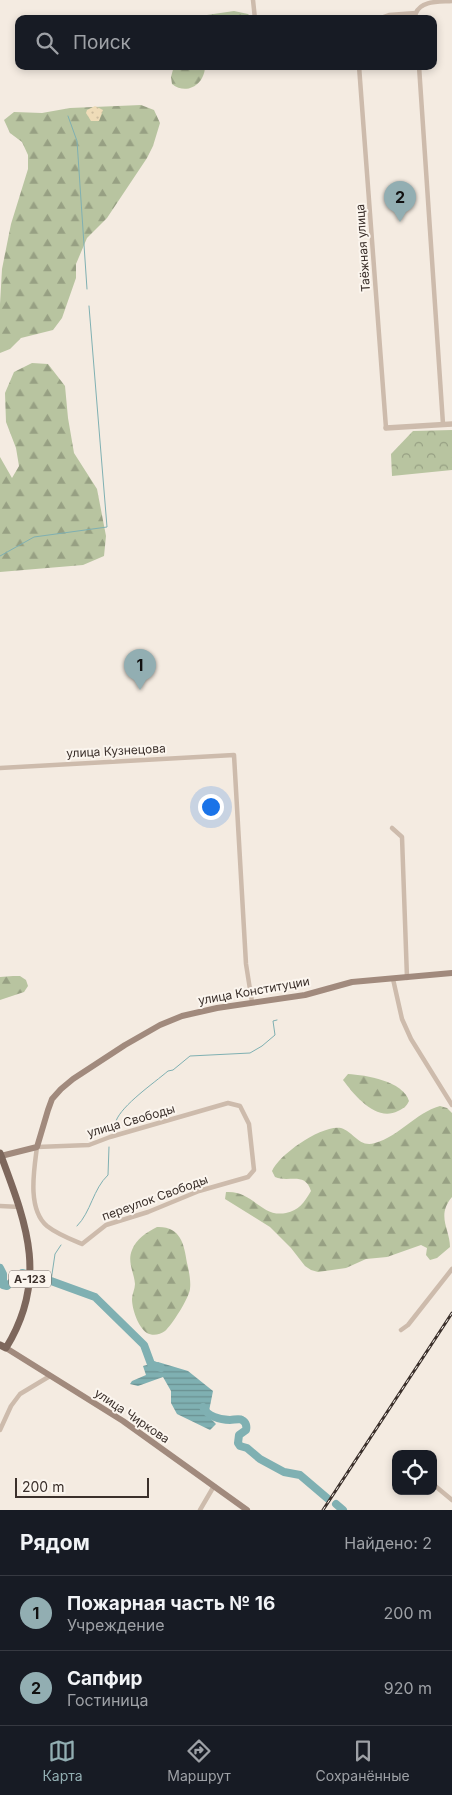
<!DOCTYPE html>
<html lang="ru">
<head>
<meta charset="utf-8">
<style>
  :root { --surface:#171b24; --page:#242831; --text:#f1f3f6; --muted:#9ea1a6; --line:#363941; --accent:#92aeb2 }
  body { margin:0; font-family:Inter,sans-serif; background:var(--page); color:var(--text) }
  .controls { position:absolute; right:15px; bottom:15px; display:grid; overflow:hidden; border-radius:10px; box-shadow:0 2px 8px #0003 }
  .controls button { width:45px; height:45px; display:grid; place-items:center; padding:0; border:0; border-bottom:1px solid var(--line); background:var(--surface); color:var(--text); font:25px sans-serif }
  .scale { position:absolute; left:15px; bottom:12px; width:134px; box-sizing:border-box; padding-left:5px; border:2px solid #3b302b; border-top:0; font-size:14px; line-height:18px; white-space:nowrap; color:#3b302b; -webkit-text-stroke:4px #fbf5ee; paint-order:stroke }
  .you { position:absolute; left:210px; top:806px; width:18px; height:18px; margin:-12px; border:4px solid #fff; border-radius:50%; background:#1a73e8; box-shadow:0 0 0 8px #1a73e833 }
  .badge { display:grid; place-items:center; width:32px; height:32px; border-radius:50%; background:var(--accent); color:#111; font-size:16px; font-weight:700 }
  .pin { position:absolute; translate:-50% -41px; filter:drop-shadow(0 1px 2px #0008) }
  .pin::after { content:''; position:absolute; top:26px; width:18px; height:15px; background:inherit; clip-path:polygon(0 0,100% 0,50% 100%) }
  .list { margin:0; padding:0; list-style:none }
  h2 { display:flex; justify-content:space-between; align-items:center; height:65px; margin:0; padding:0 20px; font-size:21px }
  h2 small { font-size:16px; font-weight:400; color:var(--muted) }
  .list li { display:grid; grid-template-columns:32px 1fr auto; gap:15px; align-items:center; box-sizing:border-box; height:75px; padding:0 20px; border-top:1px solid var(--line) }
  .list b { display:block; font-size:19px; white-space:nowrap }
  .list p { margin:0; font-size:16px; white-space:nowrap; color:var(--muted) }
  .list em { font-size:16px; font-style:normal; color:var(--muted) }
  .icon { flex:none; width:28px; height:28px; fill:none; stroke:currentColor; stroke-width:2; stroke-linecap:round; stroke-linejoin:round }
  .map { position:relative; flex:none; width:452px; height:1510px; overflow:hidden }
  .search { position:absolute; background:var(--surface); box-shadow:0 2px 8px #0003; left:15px; right:15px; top:15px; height:55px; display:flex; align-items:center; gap:12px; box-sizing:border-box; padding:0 18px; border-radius:10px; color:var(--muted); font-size:19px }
  .sheet { height:215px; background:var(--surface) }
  nav { display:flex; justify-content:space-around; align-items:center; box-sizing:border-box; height:70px; border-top:1px solid var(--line); background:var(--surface); font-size:14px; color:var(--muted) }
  nav a { display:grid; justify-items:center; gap:2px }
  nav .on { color:var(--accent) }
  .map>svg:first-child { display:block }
  .forest { fill:url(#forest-firs) }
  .sand { fill:url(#sand-dots) }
  .park { fill:url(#park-crowns) }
  .water { fill:url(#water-rules) }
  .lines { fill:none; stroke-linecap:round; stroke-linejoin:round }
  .stream { stroke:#7fb0b2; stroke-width:1 }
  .river { stroke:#7fb0b2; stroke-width:8 }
  .minor { stroke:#cdbbac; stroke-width:4.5 }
  .tertiary { stroke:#cdbbac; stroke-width:5.5 }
  .secondary { stroke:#a18a7d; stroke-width:6 }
  .primary { stroke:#7d675c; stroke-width:7 }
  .rail-casing { stroke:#3b302b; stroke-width:3 }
  .rail { stroke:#fbf5ee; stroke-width:1; stroke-dasharray:4; stroke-linecap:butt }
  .labels { text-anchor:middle; stroke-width:4; stroke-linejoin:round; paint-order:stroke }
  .shield { fill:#fbf5ee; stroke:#756b66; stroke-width:1 }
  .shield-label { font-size:11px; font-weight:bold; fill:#3b302b }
  .street-label { font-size:12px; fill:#3b302b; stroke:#fbf5ee }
</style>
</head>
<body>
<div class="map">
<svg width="452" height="1510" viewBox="0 0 452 1510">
  <defs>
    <pattern id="forest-firs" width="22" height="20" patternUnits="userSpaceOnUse" patternTransform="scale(1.25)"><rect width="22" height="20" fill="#b8c4a0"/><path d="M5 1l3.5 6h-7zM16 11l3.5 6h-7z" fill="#97a083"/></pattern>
    <pattern id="sand-dots" width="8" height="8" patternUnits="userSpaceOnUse" patternTransform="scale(1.25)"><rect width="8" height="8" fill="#efdcb8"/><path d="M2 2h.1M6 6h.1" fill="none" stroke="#cebd9e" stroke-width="1.8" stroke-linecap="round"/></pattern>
    <pattern id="park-crowns" width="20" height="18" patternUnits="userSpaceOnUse" patternTransform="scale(1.25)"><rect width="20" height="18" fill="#b8c4a0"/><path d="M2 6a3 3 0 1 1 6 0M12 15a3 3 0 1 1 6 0" fill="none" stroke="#97a083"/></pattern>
    <pattern id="water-rules" width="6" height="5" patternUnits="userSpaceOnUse" patternTransform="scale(1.25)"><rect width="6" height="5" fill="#7fb0b2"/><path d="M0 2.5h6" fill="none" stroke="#699091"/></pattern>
  </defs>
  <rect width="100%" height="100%" fill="#f4ebe1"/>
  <!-- forest -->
  <g class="forest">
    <path d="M234,11L248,14L253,19H198L200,16Z"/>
    <path d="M174,66H205C205,84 187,96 172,84L171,77Z"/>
    <path d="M141,105L154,110L160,123L153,146L147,158L107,218L87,238L76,264V278L62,318L53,330L21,338L10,349L0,353V304L2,269L11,224L28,169V155L22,142L10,133L4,120L14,112L42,113L70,108Z"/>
    <path d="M32,363L48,364L65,386L68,418L74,453L97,489L106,536L104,556L83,565L0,572V457L12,478L19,466L16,448L6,422L5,393L14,372Z"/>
    <path d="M13,976H20L26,980L28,986L24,992L0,1000V977Z"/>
    <path d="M348,1074C366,1075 403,1081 409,1101C406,1107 404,1108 398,1111C376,1122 355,1096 343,1080Z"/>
    <path d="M440,1106L447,1108L452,1113V1197C436,1216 450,1229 450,1247L437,1258L430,1260L426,1255L427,1248L421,1245L387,1257L366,1259L346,1268L318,1272L311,1270L305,1266L291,1248L270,1227L225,1199L226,1192C253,1190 261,1218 286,1213C299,1210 304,1203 311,1191C305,1171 289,1183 275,1177L272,1171C279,1154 323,1124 341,1128C354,1132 359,1148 375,1143C400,1136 415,1113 440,1106Z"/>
    <path d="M157,1227C180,1226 184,1243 187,1263C189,1271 191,1281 190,1289C189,1298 172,1325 165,1331C160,1335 152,1336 147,1333C138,1327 132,1309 132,1299C132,1294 135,1289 135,1284C134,1272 127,1262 132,1250C136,1239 147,1232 157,1227Z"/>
  </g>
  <!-- sand -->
  <path class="sand" d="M95,106L103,110L99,121H91L86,113L87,110Z"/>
  <!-- park -->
  <path class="park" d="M452,430V470L392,476L391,454L413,431Z"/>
  <!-- water -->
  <path class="water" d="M158,1362L188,1371L213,1391L208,1416L216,1424L210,1430L177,1414L171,1403V1391L163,1377L138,1386L130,1384L132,1381L146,1375L143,1366Z"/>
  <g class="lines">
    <!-- stream -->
    <g class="stream">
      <path d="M68,116L77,141L87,289"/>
      <path d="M0,556L34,537L107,527L89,306"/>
      <path d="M113,1132C114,1129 115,1124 116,1121C122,1105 154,1083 168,1071L173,1070L190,1056L250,1053L262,1046L275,1035L273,1021L277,1020"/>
      <path d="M77,1226C91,1212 93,1189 108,1175L109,1147"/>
      <path d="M51,1281L55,1254L61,1245"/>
    </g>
    <!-- river -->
    <g class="river">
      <path d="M0,1268L3,1274V1285L7,1286L22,1273L26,1274"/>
      <path d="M34,1276L51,1281L95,1297L144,1345L151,1364L161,1368"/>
      <path d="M203,1407C207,1416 220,1420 230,1420C234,1420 239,1418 242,1420C246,1422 247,1426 246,1430L239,1435L238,1443L240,1446L247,1448L260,1459L284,1472L300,1475L327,1498"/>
      <path d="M336,1504L343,1510"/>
    </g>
    <!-- minor -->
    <g class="minor">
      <path d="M253,0L255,19"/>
      <path d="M416,13C421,0 440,2 452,1"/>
      <path d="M378,19L389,15L416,13"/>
      <path d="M359,66L386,428"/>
      <path d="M419,66L443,424"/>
      <path d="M0,768L234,755L246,964L252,1002"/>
      <path d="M392,828L402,837L407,978"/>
      <path d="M393,979L402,1019L411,1039L452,1105"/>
      <path d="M228,1103L240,1106L249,1124L254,1170L248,1177L199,1191L148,1212L106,1225L82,1244C70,1239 57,1234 47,1226C27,1209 34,1170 37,1147L89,1145L110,1137Z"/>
      <path d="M0,1206L20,1207"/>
      <path d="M401,1330L408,1325L452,1269"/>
      <path d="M0,1430L11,1406L20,1394L50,1376"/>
      <path d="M434,1485L452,1500"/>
      <path d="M200,1510L214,1486"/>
    </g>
    <!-- tertiary -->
    <path class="tertiary" d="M386,428L452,424"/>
    <!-- secondary -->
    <g class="secondary">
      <path d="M1,1156L37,1147L48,1110L52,1099L61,1089L73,1079L125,1045L160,1025L182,1016L217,1008L305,995L352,982L452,973"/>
      <path d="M6,1348L123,1421L247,1510"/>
    </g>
    <!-- primary -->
    <path class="primary" d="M0,1153C26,1223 49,1278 6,1348L0,1345"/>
    <defs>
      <path id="rail" d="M323,1510L452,1313"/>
    </defs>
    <!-- rail casing -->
    <use href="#rail" class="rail-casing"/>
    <!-- rail -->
    <use href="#rail" class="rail"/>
  </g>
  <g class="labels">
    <!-- shield labels -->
    <rect class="shield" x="9" y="1270.5" width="42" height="17" rx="4"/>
    <g class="shield-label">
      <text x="30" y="1283">А-123</text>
    </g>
    <!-- street labels -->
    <g class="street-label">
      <text transform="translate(363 248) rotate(-94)" y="4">Таёжная улица</text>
      <text transform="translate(116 751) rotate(-3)" y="4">улица Кузнецова</text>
      <text transform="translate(254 991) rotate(-10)" y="4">улица Конституции</text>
      <text transform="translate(131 1121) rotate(-16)" y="4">улица Свободы</text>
      <text transform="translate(155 1198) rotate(-20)" y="4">переулок Свободы</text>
      <text transform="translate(132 1416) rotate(34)" y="4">улица Чиркова</text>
    </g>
  </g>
</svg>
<div class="controls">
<button><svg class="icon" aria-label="locate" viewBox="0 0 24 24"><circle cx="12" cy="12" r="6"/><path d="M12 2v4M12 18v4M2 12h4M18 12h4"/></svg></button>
</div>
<div class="scale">200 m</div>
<div class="you"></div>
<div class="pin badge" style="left:140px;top:690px">1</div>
<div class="pin badge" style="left:400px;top:222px">2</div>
<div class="search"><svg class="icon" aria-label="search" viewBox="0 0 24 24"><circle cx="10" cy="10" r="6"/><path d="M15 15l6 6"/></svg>Поиск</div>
</div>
<section class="sheet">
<h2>Рядом<small>Найдено: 2</small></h2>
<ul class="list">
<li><span class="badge">1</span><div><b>Пожарная часть № 16</b><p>Учреждение</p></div><em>200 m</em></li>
<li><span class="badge">2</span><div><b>Сапфир</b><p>Гостиница</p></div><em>920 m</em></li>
</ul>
</section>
<nav>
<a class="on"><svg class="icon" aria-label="map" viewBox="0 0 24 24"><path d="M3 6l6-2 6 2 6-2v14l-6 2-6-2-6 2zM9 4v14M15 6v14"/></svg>Карта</a>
<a><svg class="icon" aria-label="directions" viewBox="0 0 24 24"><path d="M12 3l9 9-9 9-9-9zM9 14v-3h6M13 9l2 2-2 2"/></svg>Маршрут</a>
<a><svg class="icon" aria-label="saved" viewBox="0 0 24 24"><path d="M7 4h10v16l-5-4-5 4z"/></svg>Сохранённые</a>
</nav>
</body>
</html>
